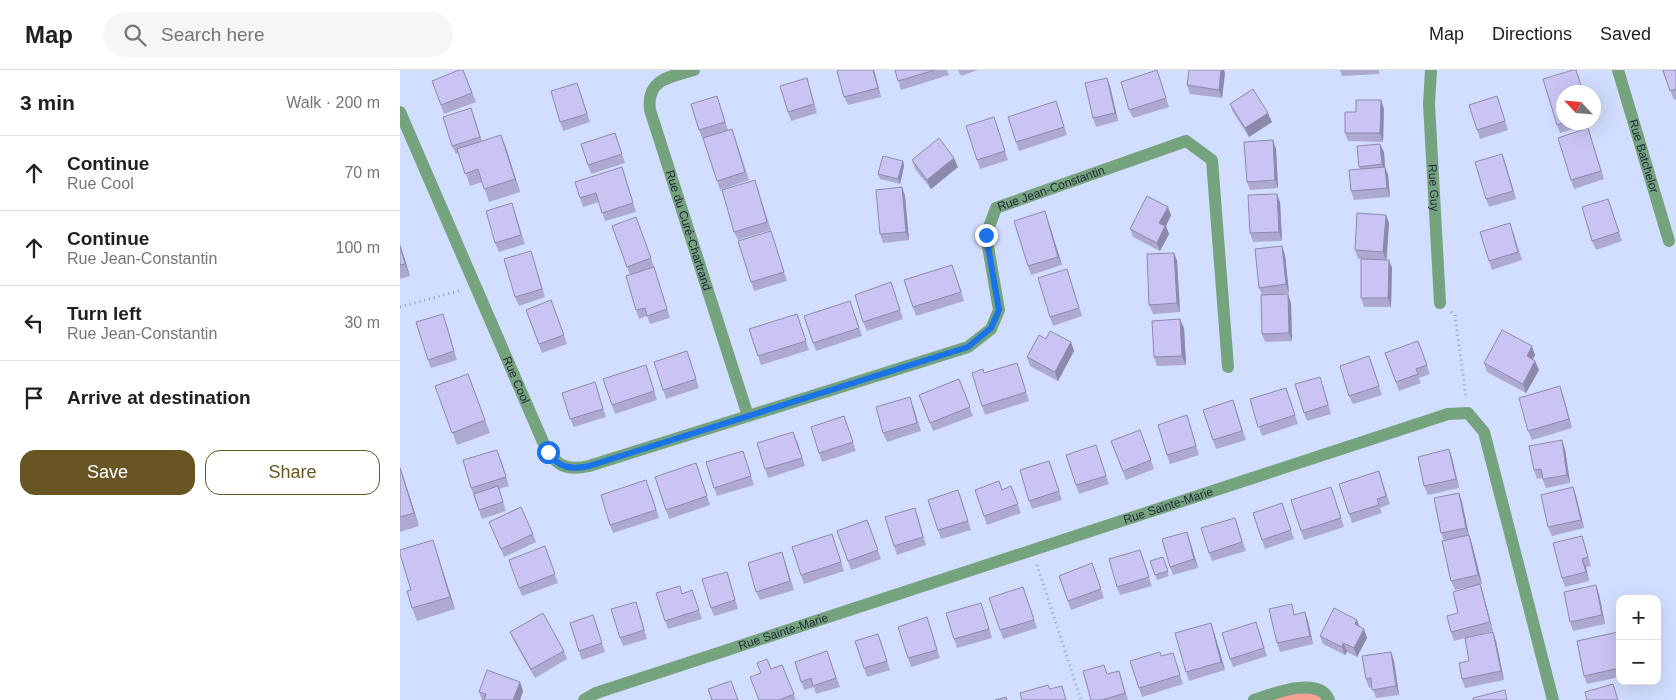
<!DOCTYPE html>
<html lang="en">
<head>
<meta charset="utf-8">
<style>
  :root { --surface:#fff; --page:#f6f6f6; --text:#202124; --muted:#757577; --line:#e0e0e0; --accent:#675623 }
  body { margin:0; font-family:Arial,sans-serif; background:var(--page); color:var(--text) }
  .controls { position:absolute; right:15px; bottom:15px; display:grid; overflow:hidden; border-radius:10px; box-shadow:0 5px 20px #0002 }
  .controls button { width:45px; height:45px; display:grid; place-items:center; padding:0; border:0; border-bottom:1px solid var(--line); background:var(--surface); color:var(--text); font:25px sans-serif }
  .compass { position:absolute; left:1156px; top:15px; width:45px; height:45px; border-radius:50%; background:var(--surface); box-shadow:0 5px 20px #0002; rotate:296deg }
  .stop { position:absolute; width:15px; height:15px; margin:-11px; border:4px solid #1a73e8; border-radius:50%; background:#fff }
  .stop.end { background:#1a73e8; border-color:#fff; box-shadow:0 1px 5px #0008 }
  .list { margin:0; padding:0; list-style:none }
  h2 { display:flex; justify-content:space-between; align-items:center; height:65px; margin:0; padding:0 20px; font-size:21px }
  h2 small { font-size:16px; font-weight:400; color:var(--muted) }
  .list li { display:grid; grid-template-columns:32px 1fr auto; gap:15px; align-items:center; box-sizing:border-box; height:75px; padding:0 20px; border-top:1px solid var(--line) }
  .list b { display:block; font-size:19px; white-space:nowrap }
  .list p { margin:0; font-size:16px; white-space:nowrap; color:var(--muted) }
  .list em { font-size:16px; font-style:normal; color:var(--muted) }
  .actions { display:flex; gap:10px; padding:15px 20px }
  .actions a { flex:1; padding:11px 0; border:1px solid var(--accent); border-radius:15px; text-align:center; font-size:18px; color:var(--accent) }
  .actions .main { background:var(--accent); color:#fff }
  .icon { flex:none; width:28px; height:28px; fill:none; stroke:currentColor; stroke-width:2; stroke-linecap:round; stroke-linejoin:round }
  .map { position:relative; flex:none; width:1276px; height:630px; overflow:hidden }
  header { display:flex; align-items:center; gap:30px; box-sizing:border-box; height:70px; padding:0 25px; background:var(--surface); border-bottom:1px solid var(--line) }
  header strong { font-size:24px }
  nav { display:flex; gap:28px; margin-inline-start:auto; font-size:18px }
  .search { width:350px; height:45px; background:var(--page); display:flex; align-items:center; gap:12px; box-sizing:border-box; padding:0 18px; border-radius:28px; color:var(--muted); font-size:19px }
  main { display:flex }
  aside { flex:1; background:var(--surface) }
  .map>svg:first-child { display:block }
  .green { fill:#f9a294 }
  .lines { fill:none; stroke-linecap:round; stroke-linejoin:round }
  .path { stroke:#96a0bd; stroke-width:3; stroke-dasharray:1 4; stroke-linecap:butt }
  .minor { stroke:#75a37e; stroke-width:12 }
  .wall { fill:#ada9d1 }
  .shaded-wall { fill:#8d89aa }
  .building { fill:#c9c4f3; stroke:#8d89aa }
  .route { stroke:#1a73e8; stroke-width:6 }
  .labels { text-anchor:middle; stroke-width:4; stroke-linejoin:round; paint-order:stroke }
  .street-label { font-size:12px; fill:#22293e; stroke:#e7ebf7 }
</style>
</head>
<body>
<header>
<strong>Map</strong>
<div class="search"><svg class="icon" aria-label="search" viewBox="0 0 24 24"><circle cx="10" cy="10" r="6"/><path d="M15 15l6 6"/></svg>Search here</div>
<nav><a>Map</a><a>Directions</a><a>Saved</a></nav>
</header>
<main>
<aside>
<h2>3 min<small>Walk · 200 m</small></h2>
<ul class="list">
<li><svg class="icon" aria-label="ahead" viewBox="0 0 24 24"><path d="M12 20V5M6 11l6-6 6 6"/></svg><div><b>Continue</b><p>Rue Cool</p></div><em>70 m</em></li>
<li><svg class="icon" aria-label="ahead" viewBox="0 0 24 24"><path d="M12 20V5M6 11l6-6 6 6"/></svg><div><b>Continue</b><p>Rue Jean-Constantin</p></div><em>100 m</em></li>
<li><svg class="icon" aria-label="left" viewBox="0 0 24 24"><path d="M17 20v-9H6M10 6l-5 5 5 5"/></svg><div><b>Turn left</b><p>Rue Jean-Constantin</p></div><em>30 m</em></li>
<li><svg class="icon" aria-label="arrive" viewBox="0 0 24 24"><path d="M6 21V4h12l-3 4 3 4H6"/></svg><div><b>Arrive at destination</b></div></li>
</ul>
<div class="actions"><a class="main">Save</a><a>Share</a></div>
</aside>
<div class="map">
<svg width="1276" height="630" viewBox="0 0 1276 630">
  <rect width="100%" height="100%" fill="#d2deff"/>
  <!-- green -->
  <path class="green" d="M914,617L929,630H854Z"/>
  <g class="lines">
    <!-- path -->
    <g class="path">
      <path d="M0,237L62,220"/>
      <path d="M1051,242L1055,245L1066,328"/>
      <path d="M637,495L681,630"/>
    </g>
    <!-- minor -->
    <g class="minor">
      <path id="s1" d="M294,0C270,7 246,9 250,40L348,346"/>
      <path id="s2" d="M1031,0L1029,34L1040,233"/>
      <path id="s3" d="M1218,0L1269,171"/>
      <path id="s4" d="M0,42L143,372C154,394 164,402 189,396L568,277L591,259L599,240L586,165L596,138L786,71L812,90L828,297"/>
      <path id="s5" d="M184,630L196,623L1048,344L1068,343L1084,362L1153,630"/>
      <path d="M854,630C872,624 919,605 929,630"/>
    </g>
  </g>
  <!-- wall -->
  <g class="wall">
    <path d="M63,0L76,32L44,44L32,11Z"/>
    <path d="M474,0L481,27L448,35L444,27Z"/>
    <path d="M495,0H547L549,5L501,20Z"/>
    <path d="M558,0H578L561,6Z"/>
    <path d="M940,0H979V4L942,6Z"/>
    <path d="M1176,0L1179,8L1164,52H1192L1193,53L1160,63L1157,55Z"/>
    <path d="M1262,0H1276V29L1274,30Z"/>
    <path d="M825,3L822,28L790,24L787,15Z"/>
    <path d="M407,8L417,43L391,51L388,42Z"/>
    <path d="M707,8L710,16L718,51L696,57L693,48Z"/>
    <path d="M760,9L769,37L733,48L729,40Z"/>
    <path d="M180,21L190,52L163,61L160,52Z"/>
    <path d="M1097,26L1108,60L1080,69L1077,60Z"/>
    <path d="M830,34L872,52L849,67L833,42Z"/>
    <path d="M320,35L328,60L335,67L349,110L320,120L303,68H302L299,60Z"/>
    <path d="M984,39L983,72L948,71L945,63L956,42Z"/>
    <path d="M659,40L667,65L619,81L616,72Z"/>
    <path d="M74,46L82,71L106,78L120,122L89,132L82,112L70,116L59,83L56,84L52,76Z"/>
    <path d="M594,47L608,90L580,99L577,90Z"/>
    <path d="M1188,58L1204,109L1174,119L1171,110Z"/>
    <path d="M215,63L225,93L191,104L181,74Z"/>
    <path d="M876,79L878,118L850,120L847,112Z"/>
    <path d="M984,82L985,97L988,105L990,127L954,130L951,121L960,99L959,97Z"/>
    <path d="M1102,84L1116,129L1089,137L1086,129Z"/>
    <path d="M512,90L558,97L531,119L515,99Z"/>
    <path d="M503,91L504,96L500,114L480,109L478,104Z"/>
    <path d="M222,97L236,142L205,151L199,132L183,137L180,128Z"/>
    <path d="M502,117L505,126L509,170L483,173L480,164Z"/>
    <path d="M358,119L371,160L338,170L334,162Z"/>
    <path d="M880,132L882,171L853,172L850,163Z"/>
    <path d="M112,133L125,174L99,182L95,173Z"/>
    <path d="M1211,137L1222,171L1196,180L1192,171Z"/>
    <path d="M645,141L662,195L631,205L628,196Z"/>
    <path d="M771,145L766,156L769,164L760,181L733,167L730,159Z"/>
    <path d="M986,145L989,153L987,190L992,198L991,237H964L961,228L971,189H958L955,180Z"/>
    <path d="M212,156L251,188L254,197L249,198L254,197L270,248L250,254L247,246L239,249L236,240L230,205Z"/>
    <path d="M1113,161L1122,190L1092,200L1089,191Z"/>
    <path d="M374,170L387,211L354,221L351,212Z"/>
    <path d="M0,174L10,206L0,209Z"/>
    <path d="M131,181L145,227L119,236L115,227Z"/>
    <path d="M774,183L777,191L780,242L753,244L749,235Z"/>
    <path d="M885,185L889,223L881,224L891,233L892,271L865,272L862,264V225L859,218Z"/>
    <path d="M555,203L564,231L516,246L513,237Z"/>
    <path d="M670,208L682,246L653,256L650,247Z"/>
    <path d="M491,212L503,249L467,261L463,252Z"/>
    <path d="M151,230L167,274L142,283L126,240Z"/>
    <path d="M450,231L462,266L416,281L413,273Z"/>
    <path d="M397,244L409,280L361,295L358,286Z"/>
    <path d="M46,253L57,290L31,298L28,290Z"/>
    <path d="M784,258L786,295L757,296L754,287Z"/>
    <path d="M1018,271L1030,304L1019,308L1021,313L999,321L985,283Z"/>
    <path d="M671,272L674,281L658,311L630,296L627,287Z"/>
    <path d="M287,281L299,318L266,329L263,320Z"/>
    <path d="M1135,285L1133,290L1135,291L1139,300L1126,323L1087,302L1084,293Z"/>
    <path d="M617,293L629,331L585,345L582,336L584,303Z"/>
    <path d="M246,295L257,330L215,344L212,335Z"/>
    <path d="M972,295L982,325L953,334L949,326Z"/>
    <path d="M68,304L90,363L57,375L35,316Z"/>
    <path d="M559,309L573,346L533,361L519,325Z"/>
    <path d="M923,315L931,344L907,351L904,343Z"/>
    <path d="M886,318L898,354L862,366L850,329Z"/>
    <path d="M198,321L206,347L174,357L170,349Z"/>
    <path d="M1163,325L1172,358L1132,370L1128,361Z"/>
    <path d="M833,330L846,370L816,379L813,370Z"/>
    <path d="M513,335L521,361L487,372L483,363Z"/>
    <path d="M444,346L456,381L422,392L419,383Z"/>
    <path d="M790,354L799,385L770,394L767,385Z"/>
    <path d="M740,360L754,399L726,410L711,371Z"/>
    <path d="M397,370L405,396L368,408L365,399Z"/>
    <path d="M1049,379L1052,388L1059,418L1028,425L1024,416Z"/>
    <path d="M1165,379L1170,413L1146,418L1142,408L1137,409L1134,400Z"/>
    <path d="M343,381L354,415L317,426L314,418Z"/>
    <path d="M699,384L709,414L679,424L676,415Z"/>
    <path d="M101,389L109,416L99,419L106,441L82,449L71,418Z"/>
    <path d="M296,393L310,435L269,449L255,407Z"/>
    <path d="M0,396L19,456L0,462Z"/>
    <path d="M652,399L662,430L632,439L629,431Z"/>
    <path d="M979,401L990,434L980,438L982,443L952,453L939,414Z"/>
    <path d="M611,416L621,443L587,455L575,420H602Z"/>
    <path d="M1173,417L1176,426L1184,458L1152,466L1148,457Z"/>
    <path d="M250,419L259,448L213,463L210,455Z"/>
    <path d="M1059,423L1062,432L1069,465L1072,474L1082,514L1055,520L1051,511L1044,471L1041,463Z"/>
    <path d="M934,426L944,457L904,470L901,461Z"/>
    <path d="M561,429L571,460L541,469L538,460Z"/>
    <path d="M882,433L894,469L865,479L853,443Z"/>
    <path d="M518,447L526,475L497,485L494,476Z"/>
    <path d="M835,448L846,481L812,491L809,483Z"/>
    <path d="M467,450L481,489L451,500L437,461Z"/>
    <path d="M89,452L133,464L136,472L104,487Z"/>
    <path d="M787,462L798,498L773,505L770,497Z"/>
    <path d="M432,464L444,501L404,514L401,505Z"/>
    <path d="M1182,466L1185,475L1191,496L1186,497L1189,511L1165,517L1162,508Z"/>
    <path d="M145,476L158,513L122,526L119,518Z"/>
    <path d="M740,480L752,516L720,525L717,517Z"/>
    <path d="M37,483L55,539L17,551L12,538L11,520Z"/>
    <path d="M763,487L769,506L757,510L750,491Z"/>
    <path d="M385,491L394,520L360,530L356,522Z"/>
    <path d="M692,493L704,528L671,540L659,506Z"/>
    <path d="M330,510L338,539L314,546L311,538Z"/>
    <path d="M1080,514L1083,523L1093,561L1071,567L1096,571L1104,610L1065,618L1062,609L1069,591L1065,568L1054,571L1051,562L1058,543Z"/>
    <path d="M623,517L637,558L603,569L600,560Z"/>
    <path d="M292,520L302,549L268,559L265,551L282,524Z"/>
    <path d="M1199,524L1205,554L1173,561L1170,552Z"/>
    <path d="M239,540L247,569L223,576L220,568Z"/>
    <path d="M584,542L592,568L557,578L554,569Z"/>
    <path d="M193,545L205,582L182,590L170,553Z"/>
    <path d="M895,545L908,551L913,574L880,582L877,573Z"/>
    <path d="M957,550L959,557L964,559L967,568L957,587L947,582L945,585L923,574L920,566Z"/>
    <path d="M856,552L867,586L833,597L830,589Z"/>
    <path d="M530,556L540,588L511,597L508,588Z"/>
    <path d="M110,562L164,581L167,589L135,608L114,571Z"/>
    <path d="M814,562L825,600L789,611L786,602Z"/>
    <path d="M1220,566V607L1187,614L1184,606Z"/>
    <path d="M481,573L490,600L467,607L464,598Z"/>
    <path d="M427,581L440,617L416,624L414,617L404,620L395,592Z"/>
    <path d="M991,582L994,591L999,625L976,628L972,617L969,618L966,609Z"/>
    <path d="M773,583L783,614L742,627L739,618L761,586Z"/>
    <path d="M382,595L396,630H359L371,599Z"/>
    <path d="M719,601L728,630H691L708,604Z"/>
    <path d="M120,612L123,621L120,630H82L79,622Z"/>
  </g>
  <!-- shaded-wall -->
  <g class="shaded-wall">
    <path d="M473,0H474L481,27L478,18Z"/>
    <path d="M821,0H824L825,3L822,28L819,20Z"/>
    <path d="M707,8L710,16L718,51L715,43Z"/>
    <path d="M981,30L984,39L983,72L980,63Z"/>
    <path d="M868,43L872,52L849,67L845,58Z"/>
    <path d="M101,65L106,78L120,122L115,109Z"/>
    <path d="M873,70L876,79L878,118L875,110Z"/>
    <path d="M980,74L984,82L985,97L988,105L990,127L987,118L985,103L982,94Z"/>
    <path d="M1102,84L1105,92L1116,129L1113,121Z"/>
    <path d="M554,88L558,97L531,119L527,110Z"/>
    <path d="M503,91L504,96L500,114L498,109Z"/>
    <path d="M502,117L505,126L509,170L506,162Z"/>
    <path d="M877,124L880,132L882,171L879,162Z"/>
    <path d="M768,137L771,145L766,156L769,164L760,181L757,173L759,153Z"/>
    <path d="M645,141L648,150L662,195L658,187Z"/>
    <path d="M986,145L989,153L986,190L983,182Z"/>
    <path d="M0,174L10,206L5,194Z"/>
    <path d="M882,176L885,185L889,223L886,214Z"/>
    <path d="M774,183L777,191L780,242L777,233Z"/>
    <path d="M989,190L992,198L991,237L988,228Z"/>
    <path d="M888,224L891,233L892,271L889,263Z"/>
    <path d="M780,249L784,258L786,295L782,286Z"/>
    <path d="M671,272L674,281L658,311L655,302Z"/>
    <path d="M1132,276L1135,285L1130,295L1127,286Z"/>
    <path d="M1135,291L1139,300L1126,323L1123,314Z"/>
    <path d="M1160,316L1163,325L1172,358L1169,349Z"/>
    <path d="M1162,370L1165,379L1170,413L1167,405Z"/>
    <path d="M1049,379L1052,388L1059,418L1056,409Z"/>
    <path d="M0,396L19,456L14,443Z"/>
    <path d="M1173,417L1176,426L1184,458L1181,450Z"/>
    <path d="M1059,423L1062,432L1069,466L1066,458Z"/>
    <path d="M787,462L790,471L798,498L794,489Z"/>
    <path d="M1069,465L1072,474L1082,514L1078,505Z"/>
    <path d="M33,470L37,483L55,539L50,527Z"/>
    <path d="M1182,489L1186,497L1189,511L1186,502Z"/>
    <path d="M1080,514L1083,523L1093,561L1090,552Z"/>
    <path d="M1196,515L1199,524L1205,554L1202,545Z"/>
    <path d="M905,542L908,551L913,574L910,566Z"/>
    <path d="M957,550L960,558L955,554Z"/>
    <path d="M811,553L814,562L825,600L821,592Z"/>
    <path d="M964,559L967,568L957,587L954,578Z"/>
    <path d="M1093,562L1096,571L1104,610L1101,601Z"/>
    <path d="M943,573L947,582L945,585L942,577Z"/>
    <path d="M991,582L994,591L999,625L996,616Z"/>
    <path d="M120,612L123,621L120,630H113Z"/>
  </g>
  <!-- building -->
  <g class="building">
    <path d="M59,0H63L72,23L41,35L32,11Z"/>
    <path d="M439,0H473L478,18L444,27L437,1Z"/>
    <path d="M495,0H535L498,11Z"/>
    <path d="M757,0L766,28L729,40L721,12Z"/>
    <path d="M789,0H821L819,20L787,15Z"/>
    <path d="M1173,0H1176L1183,22H1164V52L1157,55L1143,9Z"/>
    <path d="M1263,0H1276V19L1270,21Z"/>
    <path d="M407,8L414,34L388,42L380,16Z"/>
    <path d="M707,8L715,43L693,48L685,13Z"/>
    <path d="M177,13L187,44L160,52L151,21Z"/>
    <path d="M853,19L868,43L845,58L830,34Z"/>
    <path d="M317,26L325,52L299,60L291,34Z"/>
    <path d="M1097,26L1105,51L1077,60L1069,35Z"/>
    <path d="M956,30H981L980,63H945V42H956Z"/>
    <path d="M656,31L664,57L616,72L608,47Z"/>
    <path d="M71,38L80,67L52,76L43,47Z"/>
    <path d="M594,47L605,81L577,90L566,56Z"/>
    <path d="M1188,58L1201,101L1171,110L1158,68Z"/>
    <path d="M332,59L345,102L317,111L303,68Z"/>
    <path d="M215,63L222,84L188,95L181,74Z"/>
    <path d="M101,65L115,109L84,119L78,99L65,104L57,79Z"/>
    <path d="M539,68L554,88L527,110L512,90Z"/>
    <path d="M873,70L875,110L847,112L844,72Z"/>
    <path d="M980,74L982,94L959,97L957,76Z"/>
    <path d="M1102,84L1113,121L1086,129L1075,92Z"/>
    <path d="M483,86L503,91L498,109L478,104Z"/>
    <path d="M222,97L233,133L202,143L196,123L180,128L175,112Z"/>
    <path d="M985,97L987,118L951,121L949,100Z"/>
    <path d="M355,110L367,152L334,162L322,120Z"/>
    <path d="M502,117L506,162L480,164L476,120Z"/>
    <path d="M877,124L879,162L850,163L848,125Z"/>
    <path d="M747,126L768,137L759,153L765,156L757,173L730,159Z"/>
    <path d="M1208,129L1219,162L1192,171L1182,137Z"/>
    <path d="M112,133L121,165L95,173L86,141Z"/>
    <path d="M645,141L658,187L628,196L614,151Z"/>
    <path d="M957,143L986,145L983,182L955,180Z"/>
    <path d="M236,147L251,188L227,197L212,156Z"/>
    <path d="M1110,153L1118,182L1089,191L1080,162Z"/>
    <path d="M371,161L384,202L351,212L338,171Z"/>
    <path d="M0,176L5,194L0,195Z"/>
    <path d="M882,176L886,214L859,218L855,179Z"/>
    <path d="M131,181L142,219L115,227L104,189Z"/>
    <path d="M774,183L777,233L749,235L747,184Z"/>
    <path d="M961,189L989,190L988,228H961Z"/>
    <path d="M552,195L561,222L513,237L504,210Z"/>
    <path d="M254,197L267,239L247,246L245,238L236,240L226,206Z"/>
    <path d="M667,199L679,238L650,247L638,208Z"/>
    <path d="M491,212L500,240L463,252L455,225Z"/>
    <path d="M888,224L889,263L862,264L861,225Z"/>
    <path d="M151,230L164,265L139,274L126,240Z"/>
    <path d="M450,231L459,258L413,273L404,246Z"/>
    <path d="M43,244L54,281L28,290L16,252Z"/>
    <path d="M397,244L406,271L358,286L349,259Z"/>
    <path d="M780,249L782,286L754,287L752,251Z"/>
    <path d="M1102,260L1132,276L1127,286L1135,291L1123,314L1084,293Z"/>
    <path d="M650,261L671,272L655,302L627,287L639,265L646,269Z"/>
    <path d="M1018,271L1027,295L1016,299L1018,304L996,312L985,283Z"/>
    <path d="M287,281L296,309L263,320L254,292Z"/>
    <path d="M969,286L979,316L949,326L940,296Z"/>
    <path d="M617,293L626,322L582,336L572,303L583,299L584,303Z"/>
    <path d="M246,295L254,321L212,335L203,309Z"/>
    <path d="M68,304L85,350L52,363L35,316Z"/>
    <path d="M920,307L928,335L904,343L895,314Z"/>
    <path d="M559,309L570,337L530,353L519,325Z"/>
    <path d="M195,312L203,339L170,349L162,323Z"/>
    <path d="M1160,316L1169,349L1128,361L1119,328Z"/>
    <path d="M886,318L895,345L858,357L850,329Z"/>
    <path d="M510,327L517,353L483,363L476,337Z"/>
    <path d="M833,330L842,361L813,370L803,340Z"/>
    <path d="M787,345L796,376L767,385L758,355Z"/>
    <path d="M444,346L453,372L419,383L411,357Z"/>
    <path d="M740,360L751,390L723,401L711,371Z"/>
    <path d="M393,362L402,388L365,399L357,373Z"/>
    <path d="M1162,370L1167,405L1143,409L1141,399L1134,400L1129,376Z"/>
    <path d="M696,375L706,406L676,415L666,385Z"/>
    <path d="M1049,379L1056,409L1024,416L1018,387Z"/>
    <path d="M97,380L106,407L71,418L63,390Z"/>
    <path d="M343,381L351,406L314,418L306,392Z"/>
    <path d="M649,391L659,421L629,431L620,400Z"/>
    <path d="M296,393L307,426L266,440L255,407Z"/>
    <path d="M0,398L14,443L0,447Z"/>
    <path d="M979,401L986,426L977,429L979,435L949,444L939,414Z"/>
    <path d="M246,410L256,440L210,455L201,425Z"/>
    <path d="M599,411L602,420L611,416L618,434L584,446L575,420Z"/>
    <path d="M98,416L103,432L79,440L74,424Z"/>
    <path d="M931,417L941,448L901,461L891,430Z"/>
    <path d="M1173,417L1181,450L1148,457L1141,425Z"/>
    <path d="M558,420L568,451L538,460L528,430Z"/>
    <path d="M1059,423L1066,458L1041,463L1034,428Z"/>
    <path d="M882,433L891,460L862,470L853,443Z"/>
    <path d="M121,437L133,464L101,479L89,452Z"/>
    <path d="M515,438L523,467L494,476L485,447Z"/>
    <path d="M835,448L842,472L809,483L801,458Z"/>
    <path d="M467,450L478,480L448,491L437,461Z"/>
    <path d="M787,462L794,489L770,497L762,469Z"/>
    <path d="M432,464L441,492L401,505L392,477Z"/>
    <path d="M1069,465L1078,505L1051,511L1042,471Z"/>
    <path d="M1182,466L1188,487L1182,489L1186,502L1162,508L1153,473Z"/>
    <path d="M33,470L50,527L12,538L7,521L11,520L0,484V480Z"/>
    <path d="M145,476L155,504L119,518L109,490Z"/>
    <path d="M740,480L749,507L717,517L709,489Z"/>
    <path d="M382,482L390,511L356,522L348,493Z"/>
    <path d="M763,487L768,501L755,505L750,491Z"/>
    <path d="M692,493L701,519L668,531L659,506Z"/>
    <path d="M327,502L335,530L311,538L302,509Z"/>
    <path d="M1080,514L1090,552L1051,562L1047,546L1058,543L1053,522Z"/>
    <path d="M1196,515L1202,545L1170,552L1164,522Z"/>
    <path d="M280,516L282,524L292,520L299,540L265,551L256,523Z"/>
    <path d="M623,517L634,550L600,560L589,528Z"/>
    <path d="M236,532L244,560L220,568L211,539Z"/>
    <path d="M581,533L589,559L554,569L546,543Z"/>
    <path d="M892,534L894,545L905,542L910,566L877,573L869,539Z"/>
    <path d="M934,538L957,550L955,554L964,559L954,578L943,573L942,577L920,566Z"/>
    <path d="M143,543L164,581L131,599L110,562Z"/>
    <path d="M193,545L202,573L179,581L170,553Z"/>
    <path d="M527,547L537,580L508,588L498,557Z"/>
    <path d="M856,552L864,578L830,589L822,563Z"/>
    <path d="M811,553L821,592L786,602L775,563Z"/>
    <path d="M1093,562L1101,601L1062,609L1059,593L1069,591L1065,568Z"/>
    <path d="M1218,562L1220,569V598L1184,606L1177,571Z"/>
    <path d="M478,564L487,591L464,598L455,571Z"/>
    <path d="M427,581L436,608L413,616L411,608L401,612L395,592Z"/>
    <path d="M760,582L761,586L773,583L780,605L739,618L730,591Z"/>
    <path d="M991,582L996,616L972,620L971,608L966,609L962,586Z"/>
    <path d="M367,589L371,599L382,595L394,624L379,630H359L350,607L361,603L357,593Z"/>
    <path d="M704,595L707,604L719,601L725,623L702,630H691L683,601Z"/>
    <path d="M87,600L120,612L113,630H84L86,624L79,622Z"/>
    <path d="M331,611L338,630H312L308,619Z"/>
    <path d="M1213,614L1218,630H1187L1185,622Z"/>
    <path d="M648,615L650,619L662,616L666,630H622L620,623Z"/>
    <path d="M1105,620L1107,630H1073V628Z"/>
    <path d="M606,627L607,630H595Z"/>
  </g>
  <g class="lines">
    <!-- route -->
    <path class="route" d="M148,382C158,398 172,400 189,396L568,277L591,258L599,240L586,165"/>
  </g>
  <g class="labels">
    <!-- street labels -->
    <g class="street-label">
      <text dy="4" stroke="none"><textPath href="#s3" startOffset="90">Rue Batchelor</textPath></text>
      <text dy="4" stroke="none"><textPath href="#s2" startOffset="118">Rue Guy</textPath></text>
      <text dy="4" stroke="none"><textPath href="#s4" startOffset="1028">Rue Jean-Constantin</textPath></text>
      <text dy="4" stroke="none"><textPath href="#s1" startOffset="194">Rue du Curé-Chartrand</textPath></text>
      <text dy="4" stroke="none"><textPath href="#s4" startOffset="292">Rue Cool</textPath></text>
      <text dy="4" stroke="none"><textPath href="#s5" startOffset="616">Rue Sainte-Marie</textPath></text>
      <text dy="4" stroke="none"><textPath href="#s5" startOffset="211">Rue Sainte-Marie</textPath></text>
    </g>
  </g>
</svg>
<div class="controls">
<button>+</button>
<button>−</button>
</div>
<svg class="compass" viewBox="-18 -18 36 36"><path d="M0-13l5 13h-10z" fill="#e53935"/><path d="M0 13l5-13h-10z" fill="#757577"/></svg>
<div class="stop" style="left:148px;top:382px"></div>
<div class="stop end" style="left:586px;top:165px"></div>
</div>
</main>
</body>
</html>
